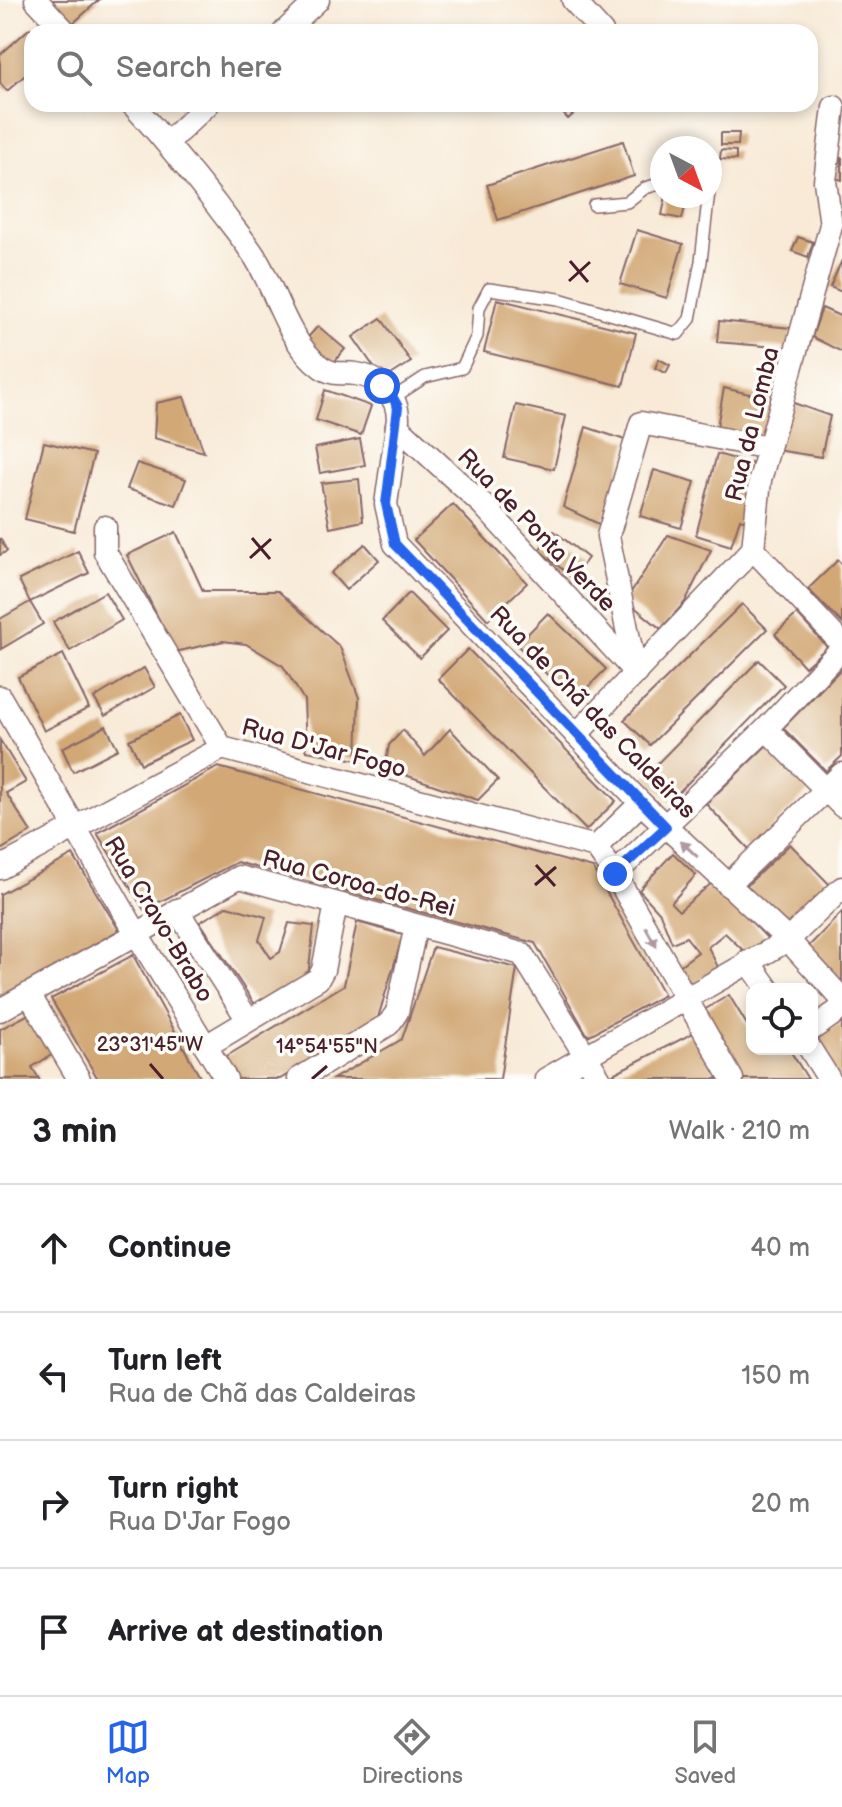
<!DOCTYPE html>
<html lang="en">
<head>
<meta charset="utf-8">
<style>
  :root { --surface:#fff; --page:#f6f6f6; --text:#202124; --muted:#757577; --line:#e0e0e0; --accent:#2563eb }
  body { margin:0; font-family:"Balsamiq Sans",sans-serif; background:var(--page); color:var(--text) }
  .controls { position:absolute; right:24px; bottom:24px; display:grid; overflow:hidden; border-radius:16px; box-shadow:0 4px 12px #0003 }
  .controls button { width:72px; height:72px; display:grid; place-items:center; padding:0; border:0; border-bottom:2px solid var(--line); background:var(--surface); color:var(--text); font:40px sans-serif }
  .compass { position:absolute; left:650px; top:136px; width:72px; height:72px; border-radius:50%; background:var(--surface); box-shadow:0 4px 12px #0003; rotate:139deg }
  .stop { position:absolute; width:24px; height:24px; margin:-18px; border:6px solid #2563eb; border-radius:50%; background:#fff }
  .stop.end { background:#2563eb; border-color:#fff; box-shadow:0 2px 8px #0008 }
  .list { margin:0; padding:0; list-style:none }
  h2 { display:flex; justify-content:space-between; align-items:center; height:104px; margin:0; padding:0 32px; font-size:34px }
  h2 small { font-size:26px; font-weight:400; color:var(--muted) }
  .list li { display:grid; grid-template-columns:52px 1fr auto; gap:24px; align-items:center; box-sizing:border-box; height:128px; padding:0 32px; border-top:2px solid var(--line) }
  .list b { display:block; font-size:30px; white-space:nowrap }
  .list p { margin:0; font-size:26px; white-space:nowrap; color:var(--muted) }
  .list em { font-size:26px; font-style:normal; color:var(--muted) }
  .icon { flex:none; width:44px; height:44px; fill:none; stroke:currentColor; stroke-width:2; stroke-linecap:round; stroke-linejoin:round }
  .map { position:relative; flex:none; width:842px; height:1079px; overflow:hidden }
  .search { position:absolute; background:var(--surface); box-shadow:0 4px 12px #0003; left:24px; right:24px; top:24px; height:88px; display:flex; align-items:center; gap:20px; box-sizing:border-box; padding:0 28px; border-radius:24px; color:var(--muted); font-size:30px }
  .sheet { height:616px; background:var(--surface) }
  nav { display:flex; justify-content:space-around; align-items:center; box-sizing:border-box; height:112px; border-top:2px solid var(--line); background:var(--surface); font-size:22px; color:var(--muted) }
  nav a { display:grid; justify-items:center; gap:4px }
  nav .on { color:var(--accent) }
  .map>svg:first-child { display:block }
  .building { fill:#d2a876 }
  .lines { fill:none; stroke-linecap:round; stroke-linejoin:round }
  .service-casing { stroke:#876667; stroke-width:14 }
  .minor-casing { stroke:#876667; stroke-width:25 }
  .service { stroke:#fff; stroke-width:11 }
  .minor { stroke:#fff; stroke-width:22 }
  .oneway { fill:#ae9aa0 }
  .route { stroke:#2563eb; stroke-width:10 }
  .ticks { fill:none; stroke:#4a1f2b; stroke-width:3 }
  .labels { text-anchor:middle; stroke-width:7; stroke-linejoin:round; paint-order:stroke }
  .street-label { font-size:24px; fill:#4a1f2b; stroke:#fdfcf7 }
  .ticks-label { font-size:20px; text-anchor:middle; fill:#4a1f2b; stroke:#fdfcf7; stroke-width:7; stroke-linejoin:round; paint-order:stroke }
</style>
</head>
<body>
<div class="map">
<svg width="842" height="1079" viewBox="0 0 842 1079">
  <rect width="100%" height="100%" fill="#fdfcf7"/>
  <filter id="ink" filterUnits="userSpaceOnUse"><feTurbulence type="fractalNoise" baseFrequency=".0125" numOctaves="2"/><feDisplacementMap in="SourceGraphic" scale="16" xChannelSelector="R" yChannelSelector="G"/><feConvolveMatrix kernelMatrix="1 2 1 2 8 2 1 2 1" color-interpolation-filters="sRGB"/></filter>
  <filter id="wash" filterUnits="userSpaceOnUse"><feTurbulence type="fractalNoise" baseFrequency=".006" numOctaves="4" result="noise"/><feDisplacementMap in="SourceGraphic" scale="32" xChannelSelector="R" yChannelSelector="G"/><feGaussianBlur stdDeviation="1.8" result="paint"/><feColorMatrix in="noise" values="0 0 0 0 0 0 0 0 0 0 0 0 0 0 0 0 0 1.4 0 .05"/><feComposite in="paint" operator="in"/></filter>
  <g filter="url(#wash)">
    <rect width="100%" height="100%" fill="#f8ead7"/>
    <g id="blocks">
      <!-- building -->
      <g class="building">
        <path d="M51,0H99L69,27L48,3Z"/>
        <path d="M30,28L32,31V69L7,91L0,83V55Z"/>
        <path d="M555,104H585L568,119Z"/>
        <path d="M721,133H739L738,145H721Z"/>
        <path d="M623,141L634,176L498,220L487,185Z"/>
        <path d="M721,150L736,151V160L720,159Z"/>
        <path d="M841,158H842V180L835,178Z"/>
        <path d="M666,196H688L682,219L662,215Z"/>
        <path d="M637,230L683,244L667,298L620,284Z"/>
        <path d="M798,237L813,242L808,257L792,251Z"/>
        <path d="M842,260V292L830,287Z"/>
        <path d="M497,299L636,333L623,386L484,352Z"/>
        <path d="M822,308L842,317V352L812,337Z"/>
        <path d="M381,318L411,362L383,380L353,337Z"/>
        <path d="M719,321L791,328L789,348L717,342Z"/>
        <path d="M318,326L345,349L331,366L303,343Z"/>
        <path d="M659,359L670,365L666,373L655,368Z"/>
        <path d="M724,388L775,400L764,437L716,432Z"/>
        <path d="M325,390L371,406L361,435L316,420Z"/>
        <path d="M184,397L204,452L154,438L156,403Z"/>
        <path d="M788,401L830,416L821,457L776,450Z"/>
        <path d="M516,405L566,416L554,469L504,458Z"/>
        <path d="M586,427L628,441L603,526L563,507Z"/>
        <path d="M360,439L365,465L320,473L315,448Z"/>
        <path d="M44,442L94,454L74,531L25,519Z"/>
        <path d="M717,454L757,465L746,521L740,519L731,546L696,535Z"/>
        <path d="M137,463L186,479L176,505L127,489Z"/>
        <path d="M654,470L695,482L681,528L640,516Z"/>
        <path d="M359,479L363,521L330,528L321,483Z"/>
        <path d="M453,504L527,583L488,620L414,540Z"/>
        <path d="M554,531L588,558L573,578L539,550Z"/>
        <path d="M176,532L203,591H278L340,647L359,698L357,760L306,751L304,700L283,666L246,644L223,641L175,652L127,555Z"/>
        <path d="M668,535L711,550L685,602L661,629L626,600Z"/>
        <path d="M0,538L7,551L0,555Z"/>
        <path d="M365,544L379,560L346,590L331,573Z"/>
        <path d="M78,551L89,573L30,602L19,580Z"/>
        <path d="M838,560L842,565V623L808,589Z"/>
        <path d="M105,592L122,620L70,651L53,622Z"/>
        <path d="M409,593L447,631L420,658L382,621Z"/>
        <path d="M30,602L43,624L1,649L0,619Z"/>
        <path d="M742,604L767,629L650,745L624,720Z"/>
        <path d="M548,613L606,669L574,701L517,645Z"/>
        <path d="M797,614L827,647L805,667L775,634Z"/>
        <path d="M468,649L616,801L586,830L438,679Z"/>
        <path d="M63,654L89,708L44,731L18,677Z"/>
        <path d="M759,660L784,685L670,801L645,776Z"/>
        <path d="M144,668L155,687L105,716L94,698Z"/>
        <path d="M842,668V756L826,771L783,728Z"/>
        <path d="M180,715L192,740L141,764L129,740Z"/>
        <path d="M106,726L118,749L73,772L62,748Z"/>
        <path d="M450,729L498,780L478,800L385,768L389,745L403,730L425,756Z"/>
        <path d="M0,740L26,782L6,793L31,832L0,850Z"/>
        <path d="M768,744L812,788L749,849L706,804Z"/>
        <path d="M218,767L593,868L664,995L588,1036L535,943L237,862L144,910L97,833Z"/>
        <path d="M790,844L833,888L788,932L745,887Z"/>
        <path d="M673,853L696,875L671,903L679,911L713,882L769,940L746,953L725,933L708,947L719,969L688,987L678,967L698,952L686,937L672,943L660,913L639,890Z"/>
        <path d="M73,855L119,930L0,999V894Z"/>
        <path d="M227,906L266,917L259,940L271,958L280,952L289,923L314,926L308,976L256,1006L200,922Z"/>
        <path d="M842,912V983L807,948Z"/>
        <path d="M357,922L403,935L377,1021L280,1079H237L225,1057L344,985Z"/>
        <path d="M433,947L517,968L500,1079H333L402,1039Z"/>
        <path d="M133,955L201,1079H98L51,999Z"/>
        <path d="M729,995L752,1033V1049H789L808,1079H740L699,1013Z"/>
        <path d="M29,1014L53,1054L32,1067L39,1079H0V1029Z"/>
        <path d="M842,1022V1079H839L813,1039Z"/>
        <path d="M693,1033L719,1079H616L613,1074Z"/>
      </g>
    </g>
  </g>
  <g filter="url(#ink)">
    <use href="#blocks" fill-opacity="0" stroke="#876667" stroke-width="2"/>
    <g class="lines">
      <defs>
        <g id="service">
          <path d="M594,205L627,202L645,188L662,183"/>
          <path d="M393,398L425,377L462,368L477,336L479,308L489,289L559,299L678,334L690,319L701,261L710,183"/>
        </g>
        <g id="minor">
          <path d="M36,0L66,32"/>
          <path d="M573,0L602,32"/>
          <path d="M284,32L318,0"/>
          <path d="M132,104C162,136 188,169 215,203C228,221 243,238 255,257C277,292 287,342 321,367C334,376 342,372 356,374C379,377 398,396 398,419L386,504L395,544L641,803L788,940L842,999"/>
          <path d="M168,142L208,104"/>
          <path d="M397,426L483,505L635,672"/>
          <path d="M105,527V552L222,748"/>
          <path d="M753,549L842,644"/>
          <path d="M636,673L608,536L641,423L769,448"/>
          <path d="M0,697L136,933L226,1079"/>
          <path d="M766,729L842,806"/>
          <path d="M576,735L753,549L760,480L831,225L825,181L834,107"/>
          <path d="M596,847L615,874L732,1079"/>
          <path d="M596,847L641,803"/>
          <path d="M0,868L222,748L596,847"/>
          <path d="M615,874L766,729L842,648"/>
          <path d="M728,885L842,774"/>
          <path d="M177,910L248,1020"/>
          <path d="M748,961L768,989"/>
          <path d="M29,994L79,1079"/>
          <path d="M0,1010L239,877L522,954L600,1079"/>
          <path d="M812,1029L842,1008"/>
          <path d="M206,1046L318,979L323,970L336,904"/>
          <path d="M810,1049L829,1079"/>
          <path d="M299,1079L389,1024L397,1012L416,926"/>
          <path d="M546,1079L788,940L842,888"/>
        </g>
      </defs>
      <!-- service casing -->
      <use href="#service" class="service-casing"/>
      <!-- minor casing -->
      <use href="#minor" class="minor-casing"/>
      <!-- service -->
      <use href="#service" class="service"/>
      <!-- minor -->
      <use href="#minor" class="minor"/>
    </g>
    <!-- one-way arrows -->
    <defs><path id="oneway-solid" d="M-6-.8H1V-3.2L6.5 0L1 3.2V.8H-6Z" transform="scale(2)"/></defs>
    <g class="oneway">
      <use href="#oneway-solid" transform="translate(689 849) rotate(-137)"/>
      <use href="#oneway-solid" transform="translate(651 937) rotate(61)"/>
    </g>
  </g>
  <g class="lines" filter="url(#ink)">
    <!-- route -->
    <path class="route" d="M382,386L392,396L398,407L386,504L395,544L666,827L615,874"/>
  </g>
  <!-- ticks -->
  <path class="ticks" d="M570,261L588,282M569,281L590,262M252,538L270,559M250,558L271,539M536,865L555,886M535,885L556,867M150,1064L163,1079M312,1079L327,1066"/>
  <g class="labels">
    <!-- street labels -->
    <g class="street-label">
      <text transform="translate(752 424) rotate(-76)" y="8">Rua da Lomba</text>
      <text transform="translate(537 530) rotate(46)" y="8">Rua de Ponta Verde</text>
      <text transform="translate(593 712) rotate(46)" y="8">Rua de Chã das Caldeiras</text>
      <text transform="translate(324 748) rotate(15)" y="8">Rua D'Jar Fogo</text>
      <text transform="translate(359 883) rotate(15)" y="8">Rua Coroa-do-Rei</text>
      <text transform="translate(159 919) rotate(59)" y="8">Rua Cravo-Brabo</text>
    </g>
  </g>
  <g class="ticks-label">
    <text x="150" y="1051">23°31'45"W</text>
    <text x="327" y="1053">14°54'55"N</text>
  </g>
</svg>
<div class="controls">
<button><svg class="icon" aria-label="locate" viewBox="0 0 24 24"><circle cx="12" cy="12" r="6"/><path d="M12 2v4M12 18v4M2 12h4M18 12h4"/></svg></button>
</div>
<svg class="compass" viewBox="-18 -18 36 36"><path d="M0-13l5 13h-10z" fill="#e53935"/><path d="M0 13l5-13h-10z" fill="#757577"/></svg>
<div class="stop" style="left:382px;top:386px"></div>
<div class="stop end" style="left:615px;top:874px"></div>
<div class="search"><svg class="icon" aria-label="search" viewBox="0 0 24 24"><circle cx="10" cy="10" r="6"/><path d="M15 15l6 6"/></svg>Search here</div>
</div>
<section class="sheet">
<h2>3 min<small>Walk · 210 m</small></h2>
<ul class="list">
<li><svg class="icon" aria-label="ahead" viewBox="0 0 24 24"><path d="M12 20V5M6 11l6-6 6 6"/></svg><div><b>Continue</b></div><em>40 m</em></li>
<li><svg class="icon" aria-label="left" viewBox="0 0 24 24"><path d="M17 20v-9H6M10 6l-5 5 5 5"/></svg><div><b>Turn left</b><p>Rua de Chã das Caldeiras</p></div><em>150 m</em></li>
<li><svg class="icon" aria-label="right" viewBox="0 0 24 24"><path d="M7 20v-9h11M14 6l5 5-5 5"/></svg><div><b>Turn right</b><p>Rua D'Jar Fogo</p></div><em>20 m</em></li>
<li><svg class="icon" aria-label="arrive" viewBox="0 0 24 24"><path d="M6 21V4h12l-3 4 3 4H6"/></svg><div><b>Arrive at destination</b></div></li>
</ul>
</section>
<nav>
<a class="on"><svg class="icon" aria-label="map" viewBox="0 0 24 24"><path d="M3 6l6-2 6 2 6-2v14l-6 2-6-2-6 2zM9 4v14M15 6v14"/></svg>Map</a>
<a><svg class="icon" aria-label="directions" viewBox="0 0 24 24"><path d="M12 3l9 9-9 9-9-9zM9 14v-3h6M13 9l2 2-2 2"/></svg>Directions</a>
<a><svg class="icon" aria-label="saved" viewBox="0 0 24 24"><path d="M7 4h10v16l-5-4-5 4z"/></svg>Saved</a>
</nav>
</body>
</html>
